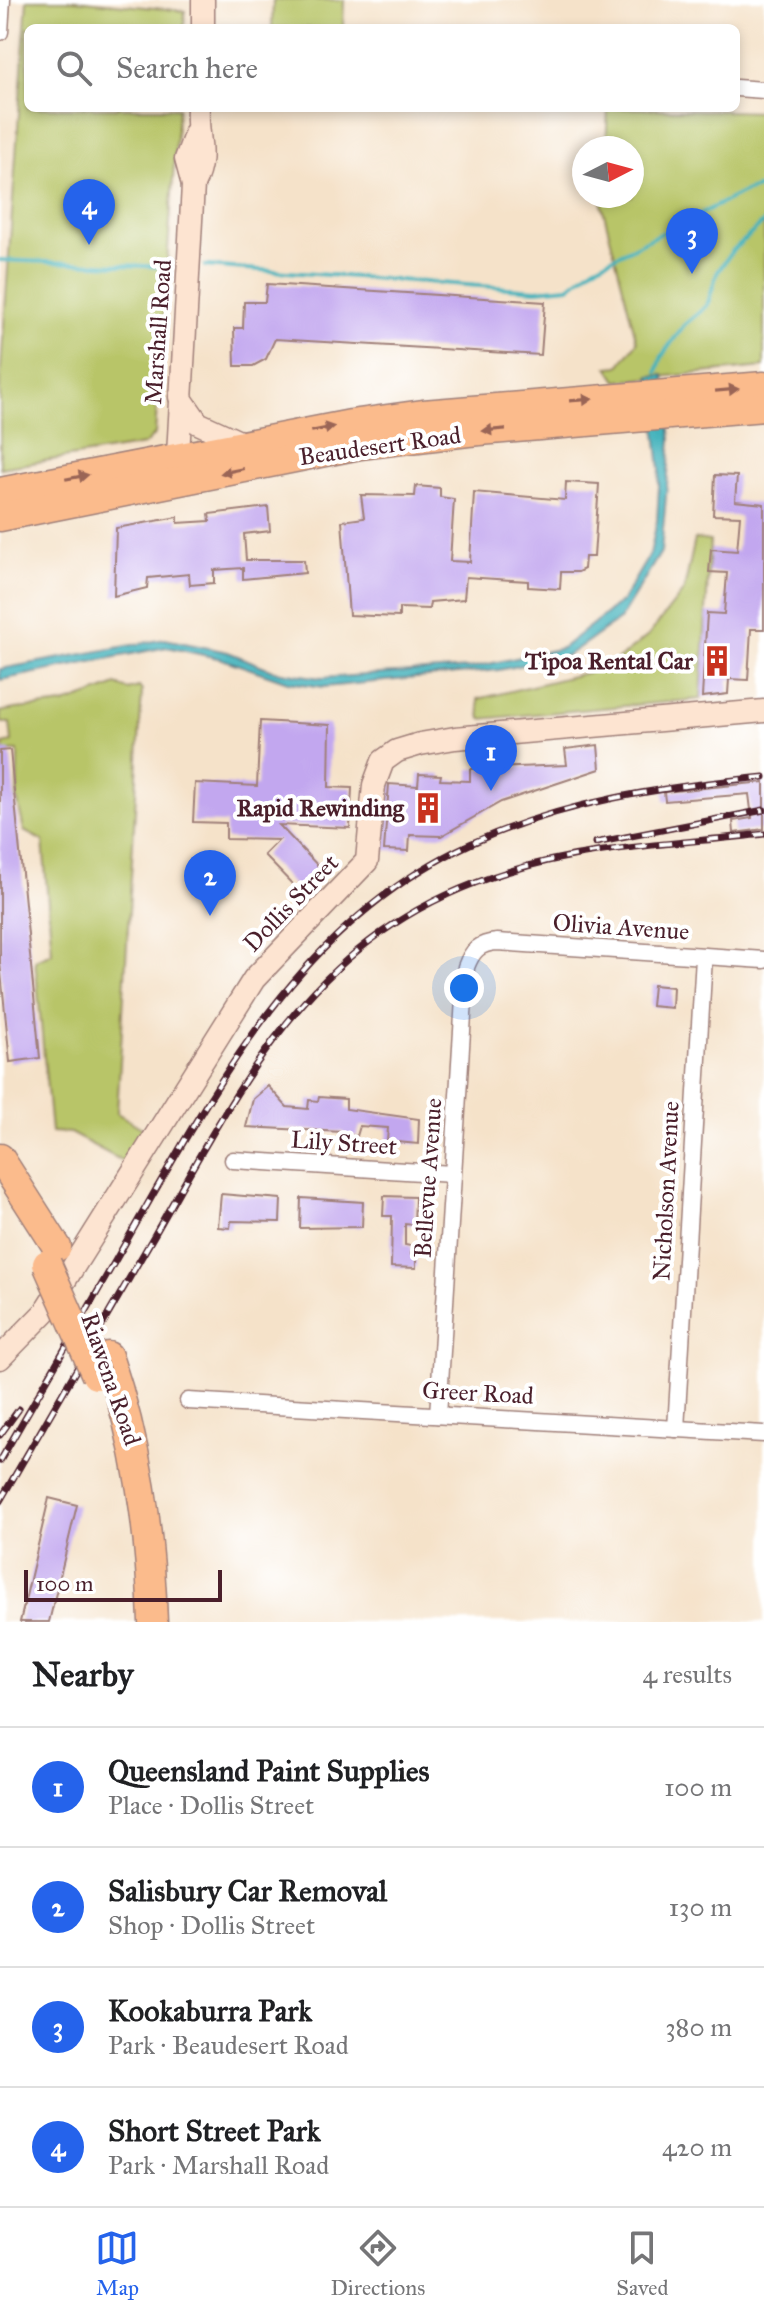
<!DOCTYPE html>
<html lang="en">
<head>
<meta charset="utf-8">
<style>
  :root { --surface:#fff; --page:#f6f6f6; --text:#202124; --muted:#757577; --line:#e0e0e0; --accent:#2563eb }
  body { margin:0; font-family:"IM FELL Great Primer",serif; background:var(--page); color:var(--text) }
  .compass { position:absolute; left:572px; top:136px; width:72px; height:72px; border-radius:50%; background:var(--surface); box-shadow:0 4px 12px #0003; rotate:84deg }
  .scale { position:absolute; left:24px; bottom:20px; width:198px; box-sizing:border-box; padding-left:8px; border:4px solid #4a1f2b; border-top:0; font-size:22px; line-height:28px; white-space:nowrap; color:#4a1f2b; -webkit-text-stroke:6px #fff; paint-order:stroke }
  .you { position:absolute; left:464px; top:988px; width:28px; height:28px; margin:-20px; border:6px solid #fff; border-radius:50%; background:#1a73e8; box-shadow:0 0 0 12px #1a73e833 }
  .badge { display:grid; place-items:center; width:52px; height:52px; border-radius:50%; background:var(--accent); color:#fff; font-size:26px; font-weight:700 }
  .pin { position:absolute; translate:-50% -66px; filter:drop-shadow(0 2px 4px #0008) }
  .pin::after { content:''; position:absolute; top:42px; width:28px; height:24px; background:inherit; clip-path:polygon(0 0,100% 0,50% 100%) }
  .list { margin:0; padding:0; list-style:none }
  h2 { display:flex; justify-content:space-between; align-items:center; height:104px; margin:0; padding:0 32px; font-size:34px }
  h2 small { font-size:26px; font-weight:400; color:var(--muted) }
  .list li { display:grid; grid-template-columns:52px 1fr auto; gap:24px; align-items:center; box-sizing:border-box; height:120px; padding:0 32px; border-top:2px solid var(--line) }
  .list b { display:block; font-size:30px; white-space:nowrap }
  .list p { margin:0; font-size:26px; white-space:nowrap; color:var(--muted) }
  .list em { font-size:26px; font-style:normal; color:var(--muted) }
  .icon { flex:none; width:44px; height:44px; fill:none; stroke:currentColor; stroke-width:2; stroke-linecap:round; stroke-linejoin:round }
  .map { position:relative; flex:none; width:764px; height:1622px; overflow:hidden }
  .search { position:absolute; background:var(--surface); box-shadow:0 4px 12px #0003; left:24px; right:24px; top:24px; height:88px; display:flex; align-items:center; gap:20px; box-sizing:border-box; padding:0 28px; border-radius:12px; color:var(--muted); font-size:30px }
  .sheet { height:584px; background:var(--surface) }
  nav { display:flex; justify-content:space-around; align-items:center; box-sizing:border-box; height:112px; border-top:2px solid var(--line); background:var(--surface); font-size:22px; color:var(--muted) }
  nav a { display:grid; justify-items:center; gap:4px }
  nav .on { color:var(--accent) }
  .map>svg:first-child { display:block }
  .green { fill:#b8c567; stroke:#817249; stroke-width:2 }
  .water { fill:#43b2bc; stroke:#466874; stroke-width:2 }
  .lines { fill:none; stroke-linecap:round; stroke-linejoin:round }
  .stream { stroke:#43b2bc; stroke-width:4 }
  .building { fill:#c2a7ef }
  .street-casing { stroke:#a0807a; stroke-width:19 }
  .secondary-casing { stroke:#a0807a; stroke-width:25 }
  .highway-casing { stroke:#a0807a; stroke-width:31 }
  .street { stroke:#fff; stroke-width:16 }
  .secondary { stroke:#fde4d1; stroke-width:22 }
  .highway { stroke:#fbbb8c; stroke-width:28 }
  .rail-casing { stroke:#4a1f2b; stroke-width:7 }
  .rail { stroke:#fff; stroke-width:4; stroke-dasharray:12; stroke-linecap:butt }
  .highway-bridge-casing { stroke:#a0807a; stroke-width:31; stroke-linecap:butt }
  .highway-bridge { stroke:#fbbb8c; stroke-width:28 }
  .oneway { fill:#9a6557 }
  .labels { text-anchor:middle; stroke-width:8; stroke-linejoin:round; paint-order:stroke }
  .street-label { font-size:24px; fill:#4a1f2b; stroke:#fff }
  .poi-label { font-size:24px; font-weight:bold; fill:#4a1f2b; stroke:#fff; text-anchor:end }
</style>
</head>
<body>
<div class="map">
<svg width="764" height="1622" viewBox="0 0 764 1622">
  <rect width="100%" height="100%" fill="#fff"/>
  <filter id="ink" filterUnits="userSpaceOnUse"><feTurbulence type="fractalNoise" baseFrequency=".0125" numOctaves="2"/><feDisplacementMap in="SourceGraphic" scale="16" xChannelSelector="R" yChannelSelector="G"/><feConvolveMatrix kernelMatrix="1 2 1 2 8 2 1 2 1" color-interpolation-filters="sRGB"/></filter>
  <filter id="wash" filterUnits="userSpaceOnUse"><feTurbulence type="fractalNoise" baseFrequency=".006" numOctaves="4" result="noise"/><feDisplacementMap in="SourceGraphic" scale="32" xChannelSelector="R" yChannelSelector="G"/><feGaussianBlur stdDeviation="1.8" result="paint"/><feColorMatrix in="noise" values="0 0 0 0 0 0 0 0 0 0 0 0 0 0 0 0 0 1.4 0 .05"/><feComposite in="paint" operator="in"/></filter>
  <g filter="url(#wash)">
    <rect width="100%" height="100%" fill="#f5e2c9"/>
    <!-- green -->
    <g class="green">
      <path d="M27,0H74L185,11L184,28H28V108H178L155,434L144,445L0,468V382Z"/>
      <path d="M273,0H344L343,28H272Z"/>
      <path d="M608,108L764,112V367L617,381L608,367L619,366L637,342L602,205V196H632V148H606Z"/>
      <path d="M695,539L710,541L701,699L481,719L478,699L606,668L648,636L684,590Z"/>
      <path d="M117,685L128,690L139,687L142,691L117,1113L145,1130L126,1163L70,1133L51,1132L35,960L52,953L43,841L24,831L17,798L18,751H4L3,744L12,742L10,723H2L0,712C23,706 41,708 63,704C83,699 99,691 117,685Z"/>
    </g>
    <!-- water -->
    <path class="water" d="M664,375L671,440L661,552L620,619L568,655L499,670L324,687L288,682L222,659L167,647L0,680V669L165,639L228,652L275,671L321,678L470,668L562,648L622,601L650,554L657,521L660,469L650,376Z"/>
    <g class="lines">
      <!-- stream -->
      <g class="stream">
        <path d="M0,260L168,267"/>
        <path d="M205,266L536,290L569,287L594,267L744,192L764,186"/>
        <path d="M657,372L662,356L684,325L707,306L717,273L732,251L764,222"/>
      </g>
    </g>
    <g id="blocks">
      <!-- building -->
      <g class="building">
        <path d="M267,284L545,302L541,355L275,339L266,359L253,366H235L234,328H243L244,302H265Z"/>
        <path d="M715,475L737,476L735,501L764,504V629H751L748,680L729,679L728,694L702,697L707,613L724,614L727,573L709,572L711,549L737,551L740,516L713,515Z"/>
        <path d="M566,482L599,484L594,557H585L584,569L578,572H561L560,589L528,587V581L466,577L464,599L430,602L429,609L399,608V617L349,615L342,521L364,518L361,495L415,496L416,486L440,488V497L454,499L450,561L470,562L474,492L565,500Z"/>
        <path d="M268,507L270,531L244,534L246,560H304L305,573L243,579V568L214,570V583L190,585L189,574L148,578L147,588L114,596L116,528L178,517V523L210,521L209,514Z"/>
        <path d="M260,721L330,725L329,787L352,788L350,828L279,825L322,870L300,892L264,855L279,840L226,839V823L193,822L195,783L257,786Z"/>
        <path d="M598,745L600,769L501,802L441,836L410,835L409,851L384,850L389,784L418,786L419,774L441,775L440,780L470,781V769L567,765L565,749Z"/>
        <path d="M10,750L40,1058L10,1062L0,962V751Z"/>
        <path d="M764,782V829L734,833L733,821L752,818L749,794L665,801L664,792Z"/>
        <path d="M653,985L673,987L672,1008L651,1006Z"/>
        <path d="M268,1086L287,1107L308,1109L309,1100L318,1101L319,1097L346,1099V1109L419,1119L418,1144L387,1141L388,1128L360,1126L357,1136L344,1135L343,1132L246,1127L253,1099Z"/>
        <path d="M221,1194L281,1199L280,1222L231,1221L230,1228L218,1227Z"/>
        <path d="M384,1196L415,1197L414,1225L405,1224V1245L411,1246V1255L416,1256V1268L391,1267L392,1216H383Z"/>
        <path d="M301,1198L363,1202L362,1227L300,1228Z"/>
        <path d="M49,1498L77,1505L49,1622H20Z"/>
      </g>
    </g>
  </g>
  <g filter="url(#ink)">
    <use href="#blocks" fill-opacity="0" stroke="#a0807a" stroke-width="2"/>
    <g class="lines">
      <defs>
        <g id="street">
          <path d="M0,32L2,0"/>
          <path d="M736,88L764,90"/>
          <path d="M233,1160L452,1174"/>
          <path d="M188,1401L764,1434"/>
          <path d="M438,1415L466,967C472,951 479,943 497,942L764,960"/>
          <path d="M676,1429L704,957"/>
        </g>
        <g id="secondary">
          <path d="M203,28V0"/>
          <path d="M193,185L186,159L196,132"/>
          <path d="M180,397L198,423L246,445"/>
          <path d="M177,473L193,185C208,155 196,139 198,108"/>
          <path d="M0,1358L45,1312L254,979L367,861L374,785L383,761L397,751L420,744L455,738L764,711"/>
        </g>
        <g id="highway">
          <path d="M0,492L351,424L423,414L764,386"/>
          <path d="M0,517L360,445L468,432L764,407"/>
          <path d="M0,1158L57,1247"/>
          <path d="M108,1356C138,1444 150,1530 153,1622"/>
        </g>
      </defs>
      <!-- street casing -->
      <use href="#street" class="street-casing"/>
      <!-- secondary casing -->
      <use href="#secondary" class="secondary-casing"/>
      <!-- highway casing -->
      <use href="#highway" class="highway-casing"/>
      <!-- street -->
      <use href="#street" class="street"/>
      <!-- secondary -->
      <use href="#secondary" class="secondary"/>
      <!-- highway -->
      <use href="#highway" class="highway"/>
      <defs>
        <g id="rail">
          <path d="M595,843L764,810"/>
          <path d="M0,1435L19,1409"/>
          <path d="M0,1461C47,1380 93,1300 139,1219C224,1071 307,919 470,844C565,801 661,787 764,777"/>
          <path d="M0,1501C52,1412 103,1323 155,1234C247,1073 315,931 507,872C589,846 679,844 764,834"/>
        </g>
      </defs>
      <!-- rail casing -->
      <use href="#rail" class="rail-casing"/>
      <!-- rail -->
      <use href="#rail" class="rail"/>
      <defs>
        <path id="highway-bridge" d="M47,1264L96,1375"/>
      </defs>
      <!-- highway-bridge casing -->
      <use href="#highway-bridge" class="highway-bridge-casing"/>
      <!-- highway-bridge -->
      <use href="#highway-bridge" class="highway-bridge"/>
    </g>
    <!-- one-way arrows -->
    <defs><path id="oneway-solid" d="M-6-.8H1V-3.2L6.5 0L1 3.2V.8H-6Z" transform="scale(2)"/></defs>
    <g class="oneway">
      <use href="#oneway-solid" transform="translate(727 390) rotate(-5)"/>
      <use href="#oneway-solid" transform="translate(581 400) rotate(-4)"/>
      <use href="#oneway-solid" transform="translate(323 429) rotate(-11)"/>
      <use href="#oneway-solid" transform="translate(494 430) rotate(175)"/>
      <use href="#oneway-solid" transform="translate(232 471) rotate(168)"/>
      <use href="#oneway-solid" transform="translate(77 477) rotate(-11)"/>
    </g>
  </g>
  <!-- icons -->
  <defs>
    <symbol id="building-bare" viewBox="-9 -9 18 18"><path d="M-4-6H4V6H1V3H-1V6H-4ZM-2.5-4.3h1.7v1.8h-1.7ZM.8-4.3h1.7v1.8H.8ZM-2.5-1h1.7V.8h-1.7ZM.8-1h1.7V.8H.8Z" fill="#c8321e" stroke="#fff" stroke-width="2.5" paint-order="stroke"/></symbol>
  </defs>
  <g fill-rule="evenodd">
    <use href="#building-bare" x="695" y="639" width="44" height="44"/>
    <use href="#building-bare" x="406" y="786" width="44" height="44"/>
  </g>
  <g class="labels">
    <!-- street labels -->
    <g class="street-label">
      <text transform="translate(158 332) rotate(-86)" y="8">Marshall Road</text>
      <text transform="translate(380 446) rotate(-8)" y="8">Beaudesert Road</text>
      <text transform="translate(291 903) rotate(-46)" y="8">Dollis Street</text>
      <text transform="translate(621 927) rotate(4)" y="8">Olivia Avenue</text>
      <text transform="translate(344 1143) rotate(4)" y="8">Lily Street</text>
      <text transform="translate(428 1178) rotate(-86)" y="8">Bellevue Avenue</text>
      <text transform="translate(666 1191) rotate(-87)" y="8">Nicholson Avenue</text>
      <text transform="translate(111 1379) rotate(71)" y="8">Riawena Road</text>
      <text transform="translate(478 1393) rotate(3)" y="8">Greer Road</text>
    </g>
    <!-- poi labels -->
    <g class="poi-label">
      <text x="693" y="669">Tipoa Rental Car</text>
      <text x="404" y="816">Rapid Rewinding</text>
    </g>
  </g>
</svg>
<svg class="compass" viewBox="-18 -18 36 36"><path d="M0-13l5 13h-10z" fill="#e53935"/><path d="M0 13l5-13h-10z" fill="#757577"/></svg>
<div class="scale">100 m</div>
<div class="you"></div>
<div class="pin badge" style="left:491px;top:791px">1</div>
<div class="pin badge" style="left:210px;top:916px">2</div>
<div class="pin badge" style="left:692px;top:274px">3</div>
<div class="pin badge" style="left:89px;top:245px">4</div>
<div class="search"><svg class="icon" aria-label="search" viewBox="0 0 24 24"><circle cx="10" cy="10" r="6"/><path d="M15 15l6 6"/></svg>Search here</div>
</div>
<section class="sheet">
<h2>Nearby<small>4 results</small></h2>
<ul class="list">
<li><span class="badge">1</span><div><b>Queensland Paint Supplies</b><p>Place · Dollis Street</p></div><em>100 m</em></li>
<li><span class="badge">2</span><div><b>Salisbury Car Removal</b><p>Shop · Dollis Street</p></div><em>130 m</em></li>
<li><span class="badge">3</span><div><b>Kookaburra Park</b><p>Park · Beaudesert Road</p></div><em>380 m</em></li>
<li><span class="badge">4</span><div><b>Short Street Park</b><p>Park · Marshall Road</p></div><em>420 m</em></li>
</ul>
</section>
<nav>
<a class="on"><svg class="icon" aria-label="map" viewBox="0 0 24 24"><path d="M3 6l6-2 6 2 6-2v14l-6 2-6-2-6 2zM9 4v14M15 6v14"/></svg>Map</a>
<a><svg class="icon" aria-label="directions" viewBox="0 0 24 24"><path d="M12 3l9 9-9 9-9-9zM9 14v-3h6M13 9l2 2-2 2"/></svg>Directions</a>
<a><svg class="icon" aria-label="saved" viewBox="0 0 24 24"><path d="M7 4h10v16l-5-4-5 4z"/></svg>Saved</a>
</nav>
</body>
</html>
